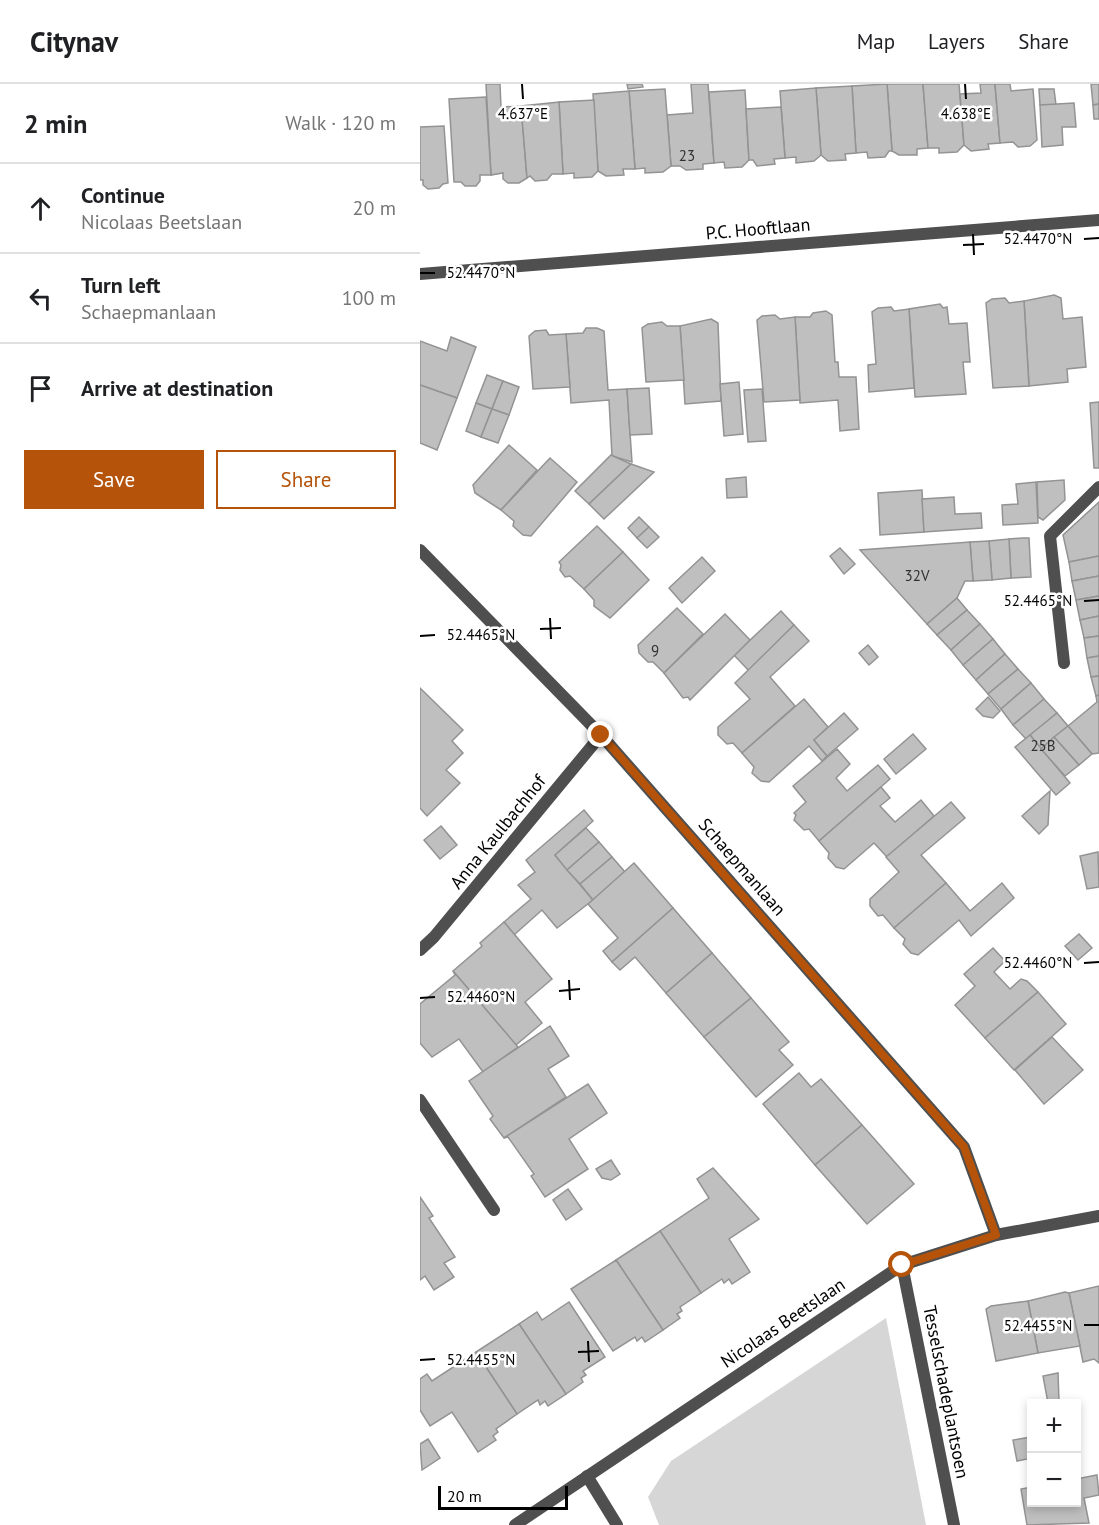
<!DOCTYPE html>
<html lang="en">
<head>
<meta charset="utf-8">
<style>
  :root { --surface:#fff; --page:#f2f2f2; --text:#202124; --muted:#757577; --line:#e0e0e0; --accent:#b45309 }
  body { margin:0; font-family:"PT Sans",sans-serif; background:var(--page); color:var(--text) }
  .controls { position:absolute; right:18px; bottom:18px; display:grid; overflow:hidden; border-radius:0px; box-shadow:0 3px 9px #0003 }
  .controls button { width:54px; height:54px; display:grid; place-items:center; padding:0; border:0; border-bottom:2px solid var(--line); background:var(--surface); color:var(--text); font:30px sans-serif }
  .scale { position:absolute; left:18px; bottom:15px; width:130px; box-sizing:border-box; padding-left:6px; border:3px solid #000; border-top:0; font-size:16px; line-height:21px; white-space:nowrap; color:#000; -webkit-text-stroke:4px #fff; paint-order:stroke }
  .stop { position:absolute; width:18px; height:18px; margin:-14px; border:4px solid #b45309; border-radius:50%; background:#fff }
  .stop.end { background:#b45309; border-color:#fff; box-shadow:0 2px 6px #0008 }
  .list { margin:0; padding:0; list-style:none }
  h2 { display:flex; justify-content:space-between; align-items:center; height:78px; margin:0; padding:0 24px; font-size:26px }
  h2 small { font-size:20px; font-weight:400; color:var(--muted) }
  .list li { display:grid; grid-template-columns:39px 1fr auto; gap:18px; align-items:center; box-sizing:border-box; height:90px; padding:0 24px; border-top:2px solid var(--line) }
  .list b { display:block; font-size:22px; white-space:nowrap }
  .list p { margin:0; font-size:20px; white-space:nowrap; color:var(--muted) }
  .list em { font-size:20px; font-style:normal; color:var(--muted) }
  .actions { display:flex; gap:12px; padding:18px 24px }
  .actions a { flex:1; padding:14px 0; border:2px solid var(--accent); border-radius:0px; text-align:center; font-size:21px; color:var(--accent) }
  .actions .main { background:var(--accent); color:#fff }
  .icon { flex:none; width:33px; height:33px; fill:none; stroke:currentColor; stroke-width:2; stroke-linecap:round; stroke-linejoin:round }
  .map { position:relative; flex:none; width:679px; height:1441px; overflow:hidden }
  header { display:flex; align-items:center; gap:36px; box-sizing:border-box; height:84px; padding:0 30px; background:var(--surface); border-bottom:2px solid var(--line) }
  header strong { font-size:28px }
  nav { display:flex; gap:33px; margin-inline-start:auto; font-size:21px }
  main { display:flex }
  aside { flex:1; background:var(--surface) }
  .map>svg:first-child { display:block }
  .green { fill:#d6d6d6 }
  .building { fill:#bfbfbf; stroke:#939393; stroke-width:1.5 }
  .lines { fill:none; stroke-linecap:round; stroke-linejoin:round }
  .lane { stroke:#4f4f4f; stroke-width:12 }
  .street { stroke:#4f4f4f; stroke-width:12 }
  .route { stroke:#b45309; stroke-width:8 }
  .ticks { fill:none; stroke:#000; stroke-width:2 }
  .labels { text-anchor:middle; stroke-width:5; stroke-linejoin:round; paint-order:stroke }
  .number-label { font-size:15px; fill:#303030 }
  .street-label { font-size:18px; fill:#000; stroke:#fff }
  .ticks-label { font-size:15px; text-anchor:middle; fill:#000; stroke:#fff; stroke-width:5; stroke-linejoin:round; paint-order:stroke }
</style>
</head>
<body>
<header>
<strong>Citynav</strong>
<nav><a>Map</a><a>Layers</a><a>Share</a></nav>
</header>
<main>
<aside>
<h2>2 min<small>Walk · 120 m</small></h2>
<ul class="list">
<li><svg class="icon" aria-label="ahead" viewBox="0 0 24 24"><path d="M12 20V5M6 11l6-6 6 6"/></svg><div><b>Continue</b><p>Nicolaas Beetslaan</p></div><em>20 m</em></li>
<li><svg class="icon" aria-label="left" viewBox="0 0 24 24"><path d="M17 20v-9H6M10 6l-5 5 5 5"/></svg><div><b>Turn left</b><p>Schaepmanlaan</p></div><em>100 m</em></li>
<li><svg class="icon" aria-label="arrive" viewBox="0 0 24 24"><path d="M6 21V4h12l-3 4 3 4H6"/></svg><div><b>Arrive at destination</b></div></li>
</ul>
<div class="actions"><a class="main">Save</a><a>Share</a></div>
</aside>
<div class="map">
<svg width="679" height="1441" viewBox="0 0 679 1441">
  <rect width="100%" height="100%" fill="#fff"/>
  <!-- green -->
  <path class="green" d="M466,1234L506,1441H239L228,1413L251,1377Z"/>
  <!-- building -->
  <g class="building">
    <path d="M66,0H80L81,23L101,22L107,94L99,99H88L83,95V89L71,91Z"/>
    <path d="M207,0H222L223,3L208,5Z"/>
    <path d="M271,0H288L294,79L283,80V85L266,86L260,82H251L247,31L273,29Z"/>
    <path d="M467,0H503L508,64L497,65V71H479L472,67Z"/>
    <path d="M467,0L472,67H469L465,73L448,74L447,68L436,69L432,2Z"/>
    <path d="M503,0H539L544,61L537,68L519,69V64H508Z"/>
    <path d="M560,0H575L580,59L568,60L569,65L551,67L544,61L540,10L561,9Z"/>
    <path d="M575,0H590L591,7L613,5L617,56L610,62L598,63L593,58L580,59Z"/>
    <path d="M671,0H679V20L673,21Z"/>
    <path d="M432,2L436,69L425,70L426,76L408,77L401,71L396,4Z"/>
    <path d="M396,4L401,71L394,77L376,79V73L365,74L360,7Z"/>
    <path d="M245,5L251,82L243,88L225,89V84L215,85L209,7Z"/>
    <path d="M619,5H634L636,21H620Z"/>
    <path d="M325,6L329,76L322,83L305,84L304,78L294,79L289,8Z"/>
    <path d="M209,7L215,85H203L204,91L186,92L178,87L173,10Z"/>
    <path d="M66,13L71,91H60V97L56,102H45L41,98H34L29,15Z"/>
    <path d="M174,16L178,87L172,93L154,94V89L143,90L139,18Z"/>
    <path d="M139,18L143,90H132L127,96L115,97L110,92L107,94L101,22Z"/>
    <path d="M654,19L656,43H642L643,61L622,63L620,21Z"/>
    <path d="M679,20V35H674L673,21Z"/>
    <path d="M361,23L365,74L354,75L355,80L337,82L333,76H329L326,25Z"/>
    <path d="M24,42L28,99L23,100L19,104L8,105L3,101V96H0V43Z"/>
    <path d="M634,211L641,214L643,235L662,233L666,283L647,285L648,298L609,302L604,217Z"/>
    <path d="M585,214L589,219L604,217L609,302L573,304L566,219L572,215Z"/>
    <path d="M520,220L523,224L527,223L529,240L547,239L550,278H543L546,310L495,313L489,225Z"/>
    <path d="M471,223L474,227L489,225L494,304L449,308L448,281L456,280L452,228L458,224Z"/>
    <path d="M406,227L412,231L415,278H418L419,293H436L439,345L420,347L418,316L380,319L375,233H390L393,229Z"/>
    <path d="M355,231L360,235L375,233L380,316L344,318L337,236L342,232Z"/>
    <path d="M291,235L298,239L301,317L265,320L260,242Z"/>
    <path d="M242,238L247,242H260L264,296L226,298L222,244L228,240Z"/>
    <path d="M166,244H177L184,247L188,306L207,305L212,378L192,372L189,316L151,319L146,250L163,249Z"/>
    <path d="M126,246L129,251L146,250L150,303L113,305L109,252L115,247Z"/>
    <path d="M31,253L56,263L37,314L0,301V257L27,267Z"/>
    <path d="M67,291L83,297L72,325L56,319Z"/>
    <path d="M83,297L99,303L89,331L72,325Z"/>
    <path d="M319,298L323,350L304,352L300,300Z"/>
    <path d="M0,301L37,314L17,366L0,359Z"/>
    <path d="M229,304L232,350L210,351L207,305Z"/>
    <path d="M342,305L346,357L328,358L324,306Z"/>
    <path d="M679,318V384H674L670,319Z"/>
    <path d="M56,319L72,325L61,353L46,347Z"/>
    <path d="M72,325L89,331L78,359L61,353Z"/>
    <path d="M89,361L117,386L81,426L55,409L53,401Z"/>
    <path d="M191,371L211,380L169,420L155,407Z"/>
    <path d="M130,374L157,398L111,452L103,451L93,442L94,437L81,426Z"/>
    <path d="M211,380L234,388L184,435L169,420Z"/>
    <path d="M326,393L327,413L307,414L306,395Z"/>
    <path d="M644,396L645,416L623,436L618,433L617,398Z"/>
    <path d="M616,398L618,439L583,441L582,421L598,420L596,400Z"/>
    <path d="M502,406L504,448L460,451L458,409Z"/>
    <path d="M534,413L535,430L561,429L562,444L504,448L502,415Z"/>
    <path d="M679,418V472L649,478L643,451Z"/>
    <path d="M219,433L229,443L217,454L208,444Z"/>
    <path d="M177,442L203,468L164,505L150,492L145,493L140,486L141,481L139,478Z"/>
    <path d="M229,443L239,453L227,464L217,454Z"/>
    <path d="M602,454H609L611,493L591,494L589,455Z"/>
    <path d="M589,455L591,494L572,496L569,457Z"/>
    <path d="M569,457L572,496L553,497L550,458Z"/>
    <path d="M550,458L553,497H545L537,514L507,540L440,466Z"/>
    <path d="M420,464L435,480L424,490L410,472Z"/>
    <path d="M203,468L229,496L190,534L174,522V516L164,505Z"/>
    <path d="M679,472V492L652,497L649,478Z"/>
    <path d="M282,473L295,487L262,519L249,504Z"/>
    <path d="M679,492V512L656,516L652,497Z"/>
    <path d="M679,512V532L660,536L656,516Z"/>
    <path d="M537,514L547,526L517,551L507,540Z"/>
    <path d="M257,524L283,550L244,589L233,578H228L219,569L218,561Z"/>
    <path d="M547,526L560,540L531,566L517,551Z"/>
    <path d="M361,527L374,541L329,587L314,571Z"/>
    <path d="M305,530L330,556L270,616L268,613L263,614L244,589Z"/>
    <path d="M679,532V552L664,554L660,536Z"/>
    <path d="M560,540L573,555L543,581L531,566Z"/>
    <path d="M374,541L389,557L350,593L375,622L322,669L313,659L307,660L298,651V643L330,615L315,599Z"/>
    <path d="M679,552V572L667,574L664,554Z"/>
    <path d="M573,555L585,570L556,596L543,581Z"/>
    <path d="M448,561L458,573L449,581L439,569Z"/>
    <path d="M585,570L598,585L568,610L556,596Z"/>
    <path d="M679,572V592L671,593L667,574Z"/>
    <path d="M598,585L611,599L581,625L568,610Z"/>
    <path d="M679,592V611L676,612L671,593Z"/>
    <path d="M611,599L624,615L593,641L581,625Z"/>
    <path d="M0,604L43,646L32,657L43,669L26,686L40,699L7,732L0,724Z"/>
    <path d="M679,611V669L672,670L648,642L677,618L676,612Z"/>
    <path d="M568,613L580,627L573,634L563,632L556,625Z"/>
    <path d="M384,615L408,643L394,656L407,672L402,677L389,662L349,698L341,697L332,689L334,683L322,669Z"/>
    <path d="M624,615L637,629L606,655L593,641Z"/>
    <path d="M424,629L438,645L407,672L394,656Z"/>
    <path d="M637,629L648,642L621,665L610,651Z"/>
    <path d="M648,642L672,670L659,681L634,653Z"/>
    <path d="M493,650L506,665L476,690L464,675Z"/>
    <path d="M610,651L650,699L636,711L595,663Z"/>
    <path d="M634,653L659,681L645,692L621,665Z"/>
    <path d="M417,665L430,680L416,694L427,707L458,681L470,695L399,757L389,745L384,746L374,736L376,731L374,729L386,718L373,702Z"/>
    <path d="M461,703L470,714L460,722L475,738L501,716L514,732L467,773L454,759L424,785L416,783L408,774L409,769L399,757Z"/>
    <path d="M630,707L628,741L619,750L602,732Z"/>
    <path d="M531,718L545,734L501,771L526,799L474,844L463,831L458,832L450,822V815L479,788L466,773Z"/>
    <path d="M164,726L173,737L135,771L173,816L137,844L122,826L94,851L84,838L111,815L98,801L115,788L106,776Z"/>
    <path d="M21,742L37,761L20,775L4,756Z"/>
    <path d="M166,744L179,758L147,786L135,771Z"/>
    <path d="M179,758L192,773L160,800L147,786Z"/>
    <path d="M678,768L679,803L667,805L660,772Z"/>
    <path d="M192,773L205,788L173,816L160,800Z"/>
    <path d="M214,779L253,824L192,878L183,867L198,854L168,820Z"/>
    <path d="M526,799L550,827L582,799L594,814L551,852L539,836L498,871L491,869L483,860L485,855L474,844Z"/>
    <path d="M253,824L292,869L246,909L215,873L200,886L192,878Z"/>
    <path d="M84,838L132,895L105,918L122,939L96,961L33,887L62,862L60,859Z"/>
    <path d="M659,850L672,864L658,876L645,862Z"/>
    <path d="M573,864L585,877L574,888L590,905L601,895L607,897L618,908L565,954L535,921L555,902L544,890Z"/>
    <path d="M292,869L331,914L284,953L246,909Z"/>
    <path d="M33,887L98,963L63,988L39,955L12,973L0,959V920L35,891Z"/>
    <path d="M618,908L646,940L594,986L565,954Z"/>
    <path d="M331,914L369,958L359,966L373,981L336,1013L284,953Z"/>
    <path d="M130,942L149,972L128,985L146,1013L84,1054L70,1035L73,1032L49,997Z"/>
    <path d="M632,953L663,986L624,1020L595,986Z"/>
    <path d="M379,989L391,1003L401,995L442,1041L395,1081L343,1020Z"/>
    <path d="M168,1000L187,1029L149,1055L168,1085L125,1113L111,1092L114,1090L88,1053L84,1054Z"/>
    <path d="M442,1041L494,1100L447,1140L395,1081Z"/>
    <path d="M191,1076L200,1090L191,1096L182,1094L176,1085Z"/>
    <path d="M293,1084L339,1135L309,1155L330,1188L312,1200L309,1195L304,1199L302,1195L281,1209L240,1147L289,1114L277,1095Z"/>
    <path d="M148,1105L162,1125L146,1136L133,1116Z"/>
    <path d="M0,1113L13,1132L9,1134L35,1173L24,1179L34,1193L14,1206L5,1192L0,1196Z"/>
    <path d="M240,1147L281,1209L260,1223L262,1227L257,1230L260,1234L243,1246L196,1176Z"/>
    <path d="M196,1176L243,1246L225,1258L222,1253L217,1257L215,1253L193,1267L151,1205Z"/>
    <path d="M679,1202V1279L674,1275L663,1278L649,1209Z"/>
    <path d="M645,1208L649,1209L660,1262L618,1269L608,1217Z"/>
    <path d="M608,1217L618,1269L576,1277L566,1225L571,1222Z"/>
    <path d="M149,1218L185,1273L163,1287L166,1291L161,1294L163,1298L146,1310L99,1240L117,1228L122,1236Z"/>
    <path d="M99,1240L146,1310L128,1322L125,1317L120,1321L118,1316L97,1330L56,1268Z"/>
    <path d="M56,1268L97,1330L76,1345L78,1348L73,1352L76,1356L58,1368L32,1328L10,1342L0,1326V1295L7,1290L12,1297Z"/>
    <path d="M638,1289L639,1317L628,1319L623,1292Z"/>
    <path d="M612,1353V1374L597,1377L593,1356Z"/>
    <path d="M8,1355L20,1374L2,1386L0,1360Z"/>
    <path d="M677,1391L679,1411L664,1414L669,1439L607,1441L601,1405L612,1403V1418H656V1395Z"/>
  </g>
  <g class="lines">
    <!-- lane -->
    <path class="lane" d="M644,579L630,452L679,403"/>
    <!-- street -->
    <g class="street">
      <path d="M0,190L679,136"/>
      <path d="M0,466L181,651L544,1063L576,1151"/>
      <path d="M0,866L14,853L181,651"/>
      <path d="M0,1016L74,1126"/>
      <path d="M482,1181L534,1441"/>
      <path d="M167,1392L197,1441"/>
      <path d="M95,1441L482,1181L576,1151L679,1132"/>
    </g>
  </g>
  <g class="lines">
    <!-- route -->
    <path class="route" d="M181,651L544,1063L576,1151L482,1181"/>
  </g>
  <!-- ticks -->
  <path class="ticks" d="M102,0L103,15M545,0L546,15M553,150L554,171M664,155L679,154M543,161L564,160M0,189H15M664,517L679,516M130,534L131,555M120,545L141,544M0,552L15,551M664,879L679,878M149,896L150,916M139,907L160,905M0,914L15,913M664,1241H679M168,1257L169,1278M158,1268L179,1267M0,1276L15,1275"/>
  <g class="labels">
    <!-- number labels -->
    <g class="number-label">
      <text x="267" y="77">23</text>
      <text x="497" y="497">32V</text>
      <text x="235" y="572">9</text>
      <text x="623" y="667">25B</text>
    </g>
    <!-- street labels -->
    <g class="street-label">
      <text transform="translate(338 145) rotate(-5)" y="6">P.C. Hooftlaan</text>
      <text transform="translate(78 748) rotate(-51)" y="6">Anna Kaulbachhof</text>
      <text transform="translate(322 783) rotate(49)" y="6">Schaepmanlaan</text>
      <text transform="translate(363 1239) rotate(-34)" y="6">Nicolaas Beetslaan</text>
      <text transform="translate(526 1308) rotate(79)" y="6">Tesselschadeplantsoen</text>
    </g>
  </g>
  <g class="ticks-label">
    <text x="103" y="35">4.637°E</text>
    <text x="546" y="35">4.638°E</text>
    <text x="618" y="160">52.4470°N</text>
    <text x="61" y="194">52.4470°N</text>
    <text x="618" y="522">52.4465°N</text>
    <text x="61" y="556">52.4465°N</text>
    <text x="618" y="884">52.4460°N</text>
    <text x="61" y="918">52.4460°N</text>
    <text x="618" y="1247">52.4455°N</text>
    <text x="61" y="1281">52.4455°N</text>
  </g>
</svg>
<div class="controls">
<button>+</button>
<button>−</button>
</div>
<div class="scale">20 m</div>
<div class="stop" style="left:482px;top:1181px"></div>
<div class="stop end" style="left:181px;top:651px"></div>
</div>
</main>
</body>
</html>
